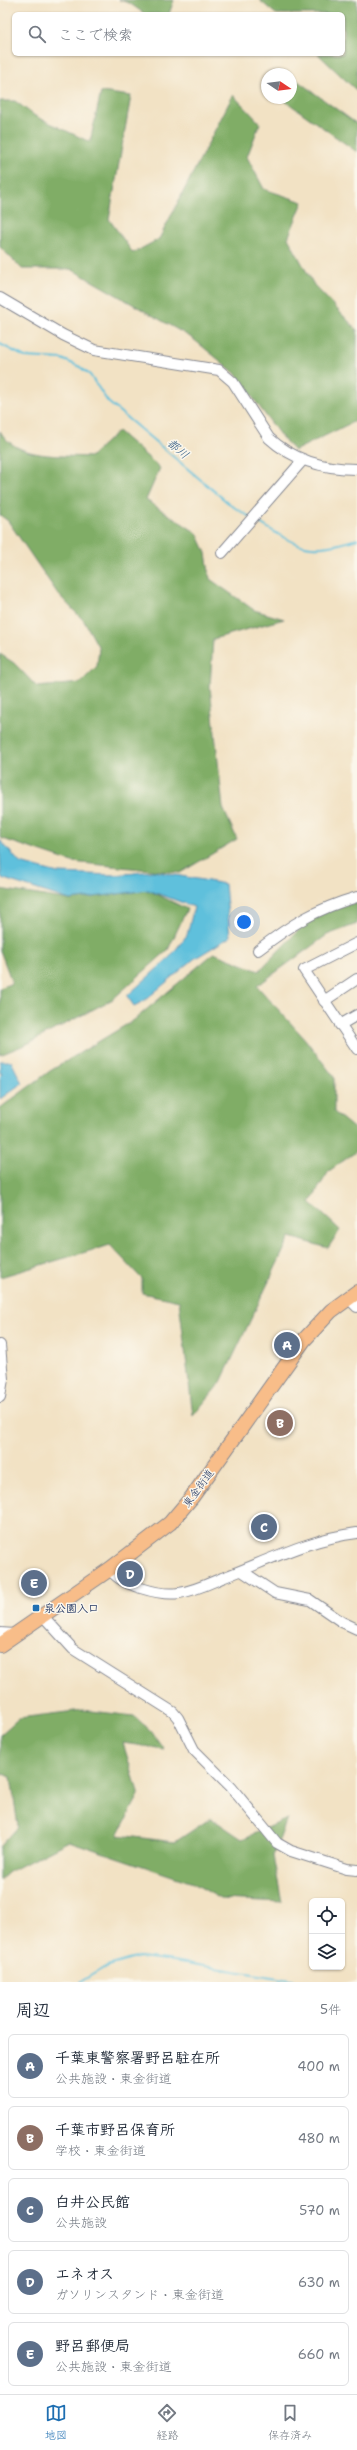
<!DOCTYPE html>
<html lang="ja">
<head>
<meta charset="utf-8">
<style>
  :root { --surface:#fff; --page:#f2f2f3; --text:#1f2937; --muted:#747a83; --line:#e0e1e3; --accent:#1f6fb2 }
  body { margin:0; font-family:"Shantell Sans","Klee One",sans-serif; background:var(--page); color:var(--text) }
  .controls { position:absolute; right:12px; bottom:12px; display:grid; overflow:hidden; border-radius:6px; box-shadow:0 1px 3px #0004 }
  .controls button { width:36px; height:36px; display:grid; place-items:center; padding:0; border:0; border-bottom:1px solid var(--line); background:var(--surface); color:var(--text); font:20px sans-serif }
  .compass { position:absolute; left:261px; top:68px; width:36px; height:36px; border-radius:50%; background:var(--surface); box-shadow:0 1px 3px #0004; rotate:103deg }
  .you { position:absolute; left:244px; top:922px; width:14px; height:14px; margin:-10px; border:3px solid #fff; border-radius:50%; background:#1a73e8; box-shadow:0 0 0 6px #1a73e833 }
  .badge { display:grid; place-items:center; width:26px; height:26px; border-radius:50%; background:var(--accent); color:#fff; font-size:13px; font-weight:700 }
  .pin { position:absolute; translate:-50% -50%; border:2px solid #fff; box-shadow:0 1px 4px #0006 }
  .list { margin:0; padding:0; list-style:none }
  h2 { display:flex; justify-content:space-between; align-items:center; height:52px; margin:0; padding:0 16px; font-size:17px }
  h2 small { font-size:13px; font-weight:400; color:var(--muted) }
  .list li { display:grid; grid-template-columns:26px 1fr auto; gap:12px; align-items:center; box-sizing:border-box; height:64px; margin:0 8px 8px; padding:0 8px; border:1px solid var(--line); border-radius:6px }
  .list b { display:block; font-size:15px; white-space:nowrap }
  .list p { margin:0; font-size:13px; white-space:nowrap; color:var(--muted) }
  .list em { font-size:13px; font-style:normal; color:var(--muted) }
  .icon { flex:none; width:22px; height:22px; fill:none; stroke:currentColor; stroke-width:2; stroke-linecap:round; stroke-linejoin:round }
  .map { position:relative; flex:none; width:357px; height:1982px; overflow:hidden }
  .search { position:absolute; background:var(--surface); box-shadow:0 1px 3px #0004; left:12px; right:12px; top:12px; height:44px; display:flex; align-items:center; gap:10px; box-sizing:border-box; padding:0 14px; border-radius:6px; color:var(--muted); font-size:15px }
  .sheet { height:412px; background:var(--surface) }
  nav { display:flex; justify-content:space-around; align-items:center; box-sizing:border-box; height:56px; border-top:1px solid var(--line); background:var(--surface); font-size:11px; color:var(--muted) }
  nav a { display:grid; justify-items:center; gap:2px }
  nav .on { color:var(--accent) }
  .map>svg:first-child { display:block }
  .forest { fill:#80ad66; stroke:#4e6e62 }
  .water { fill:#5ec0dc; stroke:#3c789d }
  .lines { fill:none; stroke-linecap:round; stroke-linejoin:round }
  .stream { stroke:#5ec0dc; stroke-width:2 }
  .minor-casing { stroke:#868891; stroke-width:12 }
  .highway-casing { stroke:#868891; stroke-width:16 }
  .minor { stroke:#fff; stroke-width:10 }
  .highway { stroke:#f8bd89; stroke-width:14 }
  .poi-dot { fill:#1f6fb2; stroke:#fbf7ec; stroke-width:1.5 }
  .labels { text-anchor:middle; stroke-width:3; stroke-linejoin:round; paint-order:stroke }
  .street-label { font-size:11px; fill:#1b2f5e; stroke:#fbf7ec }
  .poi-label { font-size:11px; font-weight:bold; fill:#1b2f5e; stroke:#fbf7ec; text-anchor:start }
  .water-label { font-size:12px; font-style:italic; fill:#2f5a84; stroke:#fbf7ec }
</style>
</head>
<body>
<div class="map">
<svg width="357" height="1982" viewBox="0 0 357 1982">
  <rect width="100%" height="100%" fill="#fbf7ec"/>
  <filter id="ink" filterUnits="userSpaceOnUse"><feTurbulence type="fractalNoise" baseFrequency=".025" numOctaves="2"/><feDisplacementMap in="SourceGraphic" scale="8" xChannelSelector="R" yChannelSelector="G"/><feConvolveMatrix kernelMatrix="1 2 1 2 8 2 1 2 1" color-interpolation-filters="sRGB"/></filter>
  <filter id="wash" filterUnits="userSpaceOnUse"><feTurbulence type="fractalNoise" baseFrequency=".012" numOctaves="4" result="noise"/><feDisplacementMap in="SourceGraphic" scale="16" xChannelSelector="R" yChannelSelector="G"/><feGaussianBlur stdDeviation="0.9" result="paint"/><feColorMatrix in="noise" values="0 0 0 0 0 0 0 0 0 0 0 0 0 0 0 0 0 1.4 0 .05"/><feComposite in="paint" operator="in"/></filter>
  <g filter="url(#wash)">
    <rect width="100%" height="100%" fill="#f2e2c4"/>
    <!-- forest -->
    <g class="forest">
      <path d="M119,0H174L169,14H145L129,3Z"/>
      <path d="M259,0H357V91L318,54H343V14H276Z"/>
      <path d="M291,76L357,124V152L281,98H291Z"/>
      <path d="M101,92L131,96L109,219L133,253L159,239L233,95L260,123L247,157L264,189L303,202L288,238L314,285L357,330V420L294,451L280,435L235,373L192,338L71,269H22L0,247V101H15L35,116L90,142Z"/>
      <path d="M0,431C16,460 62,455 90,457L118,431L160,468L146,500L197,533L206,553L210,579L254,610L284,619L213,639L210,687L223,808L237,839L180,873L72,862L0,838V654L14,663L37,687L80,683L97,666L99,648L84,621L58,594L8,521L0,515Z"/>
      <path d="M0,889L70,900L148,890L187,909L168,950L113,999L27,1044L0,1055V988L12,983L0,950Z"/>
      <path d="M357,902V924L327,935L257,986L305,1039L334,1077V1112L357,1131V1151L329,1171L310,1202L340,1230L328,1248L290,1237L221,1382L193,1416L179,1301L142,1293V1279L110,1245L0,1277V1108L50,1071L134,1020L214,953L259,971L315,913Z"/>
      <path d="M83,1710L134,1716L151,1731L164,1749L123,1743L139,1795L118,1835L175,1842L211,1818L242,1839L287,1819L273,1856L282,1902L221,1899L193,1883L69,1841L9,1872L0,1880V1847L18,1827L11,1777L0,1773V1735L19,1718Z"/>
    </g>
    <!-- water -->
    <g class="water">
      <path d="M0,840L20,863L58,873L115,875L153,871L225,884L230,937L194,959L144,1001L134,1006L127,996L170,957L187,935L194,907L148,890L70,900L1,878Z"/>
      <path d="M0,1061H11L22,1083L0,1099V1078L2,1073H0Z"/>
    </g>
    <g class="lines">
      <!-- stream -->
      <g class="stream">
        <path d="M0,344L25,357L62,359L80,367L90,375L108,402L232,506L250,517"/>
        <path d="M255,520C299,547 306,555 357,539"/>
        <path d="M80,1982L107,1966L139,1957L167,1960L303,1982"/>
      </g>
    </g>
  </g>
  <g filter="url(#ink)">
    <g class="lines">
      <defs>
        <g id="minor">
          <path d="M0,298L63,335L94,350L219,370L233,382L269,438C293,460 325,469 357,469"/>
          <path d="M222,553L303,460"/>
          <path d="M357,943L304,970L357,1049"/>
          <path d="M258,950C292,924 316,909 357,897"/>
          <path d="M324,1001L357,979"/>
          <path d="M340,1025L357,1015"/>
          <path d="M348,1298L357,1307"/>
          <path d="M0,1345L3,1379L0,1397"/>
          <path d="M110,1569C119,1585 161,1596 179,1593C194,1591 208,1584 222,1578C267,1561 309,1539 357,1533"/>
          <path d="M242,1571L275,1593L310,1600L342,1622L357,1629"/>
          <path d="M43,1616L73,1649L173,1712L178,1718L194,1750L231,1787L277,1843L291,1851L347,1869L357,1870"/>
          <path d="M0,1633L15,1634"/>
        </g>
        <path id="highway" d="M0,1645L110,1569L170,1523L192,1497L304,1340L331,1311L357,1292"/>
      </defs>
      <!-- minor casing -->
      <use href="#minor" class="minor-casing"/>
      <!-- highway casing -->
      <use href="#highway" class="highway-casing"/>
      <!-- minor -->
      <use href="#minor" class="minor"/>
      <!-- highway -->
      <use href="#highway" class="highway"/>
    </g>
  </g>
  <!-- markers -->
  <rect class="poi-dot" x="32" y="1604" width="8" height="8" rx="2"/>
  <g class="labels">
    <!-- street labels -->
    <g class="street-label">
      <text transform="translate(198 1488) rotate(-54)" y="4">東金街道</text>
    </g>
    <!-- poi labels -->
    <g class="poi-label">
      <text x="44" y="1612">泉公園入口</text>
    </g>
    <!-- water labels -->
    <g class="water-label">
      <text transform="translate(178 449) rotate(40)" y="4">都川</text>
    </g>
  </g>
</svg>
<div class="controls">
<button><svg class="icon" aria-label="locate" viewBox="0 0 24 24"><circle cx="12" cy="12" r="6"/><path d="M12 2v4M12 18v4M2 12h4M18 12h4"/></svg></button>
<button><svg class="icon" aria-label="layers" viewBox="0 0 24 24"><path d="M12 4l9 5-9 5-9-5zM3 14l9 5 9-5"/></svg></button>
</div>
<svg class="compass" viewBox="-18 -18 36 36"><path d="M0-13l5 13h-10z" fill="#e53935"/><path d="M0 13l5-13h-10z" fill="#747a83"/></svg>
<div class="you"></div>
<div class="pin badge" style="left:287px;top:1345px;background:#5c6f8a">A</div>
<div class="pin badge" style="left:280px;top:1423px;background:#8d6e63">B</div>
<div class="pin badge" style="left:264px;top:1527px;background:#5c6f8a">C</div>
<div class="pin badge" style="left:130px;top:1574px;background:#5c6f8a">D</div>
<div class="pin badge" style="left:34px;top:1583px;background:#5c6f8a">E</div>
<div class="search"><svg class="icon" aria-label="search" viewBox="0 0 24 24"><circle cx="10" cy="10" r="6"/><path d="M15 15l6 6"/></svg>ここで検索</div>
</div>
<section class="sheet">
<h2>周辺<small>5件</small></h2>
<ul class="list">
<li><span class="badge" style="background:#5c6f8a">A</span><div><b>千葉東警察署野呂駐在所</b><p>公共施設 · 東金街道</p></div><em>400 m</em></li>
<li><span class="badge" style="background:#8d6e63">B</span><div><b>千葉市野呂保育所</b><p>学校 · 東金街道</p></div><em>480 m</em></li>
<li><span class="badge" style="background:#5c6f8a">C</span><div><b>白井公民館</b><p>公共施設</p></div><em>570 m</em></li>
<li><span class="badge" style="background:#5c6f8a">D</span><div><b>エネオス</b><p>ガソリンスタンド · 東金街道</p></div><em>630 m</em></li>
<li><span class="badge" style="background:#5c6f8a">E</span><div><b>野呂郵便局</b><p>公共施設 · 東金街道</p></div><em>660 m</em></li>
</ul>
</section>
<nav>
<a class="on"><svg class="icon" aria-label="map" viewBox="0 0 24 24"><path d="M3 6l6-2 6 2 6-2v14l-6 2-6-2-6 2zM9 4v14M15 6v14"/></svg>地図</a>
<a><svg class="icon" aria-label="directions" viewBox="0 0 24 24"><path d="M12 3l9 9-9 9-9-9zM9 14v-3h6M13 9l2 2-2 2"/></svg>経路</a>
<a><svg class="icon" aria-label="saved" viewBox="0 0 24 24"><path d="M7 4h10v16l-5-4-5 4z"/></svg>保存済み</a>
</nav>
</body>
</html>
